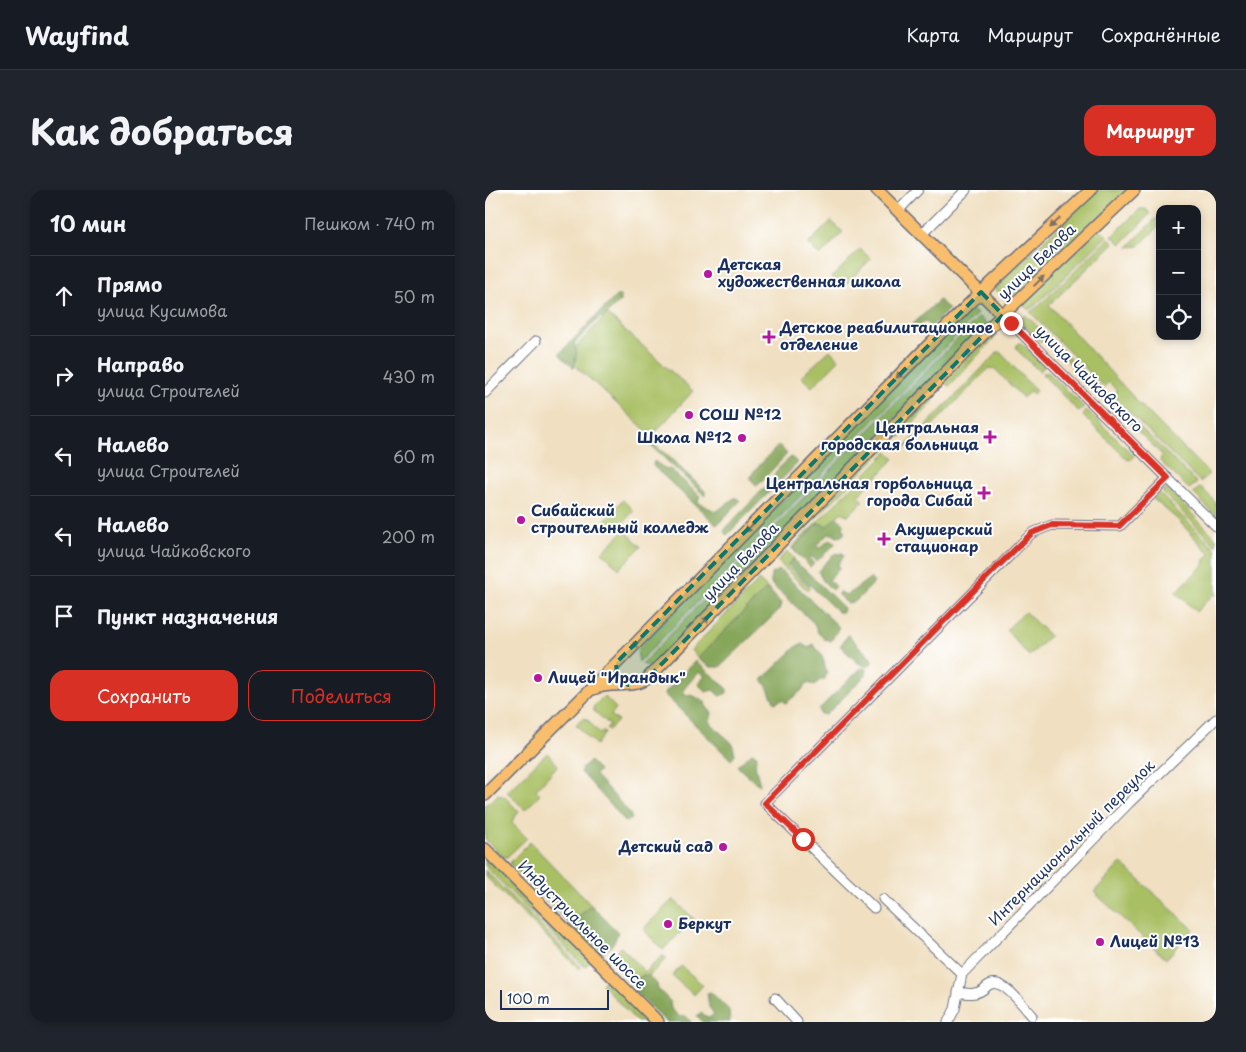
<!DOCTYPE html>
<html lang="ru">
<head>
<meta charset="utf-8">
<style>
  :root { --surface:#171b24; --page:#20242c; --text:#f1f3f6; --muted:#9ea1a6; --line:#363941; --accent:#d93025 }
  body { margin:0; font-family:"Playpen Sans",sans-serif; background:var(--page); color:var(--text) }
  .controls { position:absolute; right:15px; top:15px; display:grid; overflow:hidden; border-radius:10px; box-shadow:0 2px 8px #0003 }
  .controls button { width:45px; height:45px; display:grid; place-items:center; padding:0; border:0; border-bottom:1px solid var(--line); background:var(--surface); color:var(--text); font:25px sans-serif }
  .scale { position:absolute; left:15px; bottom:12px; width:109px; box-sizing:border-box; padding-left:5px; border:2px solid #1b2f5e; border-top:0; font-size:14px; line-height:18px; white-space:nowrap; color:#1b2f5e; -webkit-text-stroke:4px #fff; paint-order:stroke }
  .stop { position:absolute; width:15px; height:15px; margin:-11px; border:4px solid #d93025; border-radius:50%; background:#fff }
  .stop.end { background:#d93025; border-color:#fff; box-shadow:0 1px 5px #0008 }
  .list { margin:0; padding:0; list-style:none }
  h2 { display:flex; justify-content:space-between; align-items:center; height:65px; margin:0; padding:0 20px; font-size:21px }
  h2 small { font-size:16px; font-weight:400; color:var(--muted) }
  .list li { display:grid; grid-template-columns:32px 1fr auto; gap:15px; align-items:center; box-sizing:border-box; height:80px; padding:0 20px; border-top:1px solid var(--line) }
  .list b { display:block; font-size:19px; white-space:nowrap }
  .list p { margin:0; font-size:16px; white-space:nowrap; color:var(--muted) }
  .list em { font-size:16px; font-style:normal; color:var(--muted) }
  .actions { display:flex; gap:10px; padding:15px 20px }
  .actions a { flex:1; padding:11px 0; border:1px solid var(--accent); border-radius:15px; text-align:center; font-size:18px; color:var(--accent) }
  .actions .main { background:var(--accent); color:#fff }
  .icon { flex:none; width:28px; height:28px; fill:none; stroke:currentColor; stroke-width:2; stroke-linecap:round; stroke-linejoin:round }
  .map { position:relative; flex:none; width:731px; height:832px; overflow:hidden; border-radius:15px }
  header { display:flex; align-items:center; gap:30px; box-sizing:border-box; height:70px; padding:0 25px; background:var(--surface); border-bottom:1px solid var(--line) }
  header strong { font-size:24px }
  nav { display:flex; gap:28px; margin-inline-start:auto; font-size:18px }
  .intro { display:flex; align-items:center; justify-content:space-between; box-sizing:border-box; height:120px; padding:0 30px }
  h1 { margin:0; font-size:35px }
  .button { padding:12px 22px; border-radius:15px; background:var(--accent); color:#fff; font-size:18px; font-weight:700 }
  main { display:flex; gap:30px; padding:0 30px }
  aside { flex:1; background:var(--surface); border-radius:15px; box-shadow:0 2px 8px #0003 }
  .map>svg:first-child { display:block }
  .green { fill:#a9bf64; stroke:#627761 }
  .forest { fill:#86a65a; stroke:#506a5c }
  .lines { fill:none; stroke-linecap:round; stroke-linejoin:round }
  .minor-casing { stroke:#666d80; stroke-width:11 }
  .major-casing { stroke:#666d80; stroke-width:14 }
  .minor { stroke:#fff; stroke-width:9 }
  .major { stroke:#f9be6d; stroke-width:11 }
  .oneway { fill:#7f6f65 }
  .route { stroke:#d93025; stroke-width:6 }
  .marked { fill:#0f766e; fill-opacity:0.2; stroke:#0f766e; stroke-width:4; stroke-dasharray:10 6; stroke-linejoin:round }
  .poi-dot { fill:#b5179e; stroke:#fff; stroke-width:2 }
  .labels { text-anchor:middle; stroke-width:4; stroke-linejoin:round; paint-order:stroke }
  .street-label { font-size:15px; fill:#1b2f5e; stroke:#fff }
  .poi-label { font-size:15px; font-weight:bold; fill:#1b2f5e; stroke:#fff; text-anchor:start }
</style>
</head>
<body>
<header>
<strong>Wayfind</strong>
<nav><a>Карта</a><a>Маршрут</a><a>Сохранённые</a></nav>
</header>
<div class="intro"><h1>Как добраться</h1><a class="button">Маршрут</a></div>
<main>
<aside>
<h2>10 мин<small>Пешком · 740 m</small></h2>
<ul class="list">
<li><svg class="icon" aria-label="ahead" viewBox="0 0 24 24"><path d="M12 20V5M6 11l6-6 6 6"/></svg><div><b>Прямо</b><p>улица Кусимова</p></div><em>50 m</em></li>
<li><svg class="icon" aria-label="right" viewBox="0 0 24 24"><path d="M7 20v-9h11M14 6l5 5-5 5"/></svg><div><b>Направо</b><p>улица Строителей</p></div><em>430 m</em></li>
<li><svg class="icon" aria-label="left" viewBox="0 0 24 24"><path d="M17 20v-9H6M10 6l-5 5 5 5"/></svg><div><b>Налево</b><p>улица Строителей</p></div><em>60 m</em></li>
<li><svg class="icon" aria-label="left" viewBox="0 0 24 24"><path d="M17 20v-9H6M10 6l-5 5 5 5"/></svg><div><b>Налево</b><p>улица Чайковского</p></div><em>200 m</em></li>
<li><svg class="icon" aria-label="arrive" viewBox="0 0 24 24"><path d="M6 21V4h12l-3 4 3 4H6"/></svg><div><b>Пункт назначения</b></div></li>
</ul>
<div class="actions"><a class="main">Сохранить</a><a>Поделиться</a></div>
</aside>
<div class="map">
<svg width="731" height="832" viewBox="0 0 731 832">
  <rect width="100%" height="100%" fill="#fff"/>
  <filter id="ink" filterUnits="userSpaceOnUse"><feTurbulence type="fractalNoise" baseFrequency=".02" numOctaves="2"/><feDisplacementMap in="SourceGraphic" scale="10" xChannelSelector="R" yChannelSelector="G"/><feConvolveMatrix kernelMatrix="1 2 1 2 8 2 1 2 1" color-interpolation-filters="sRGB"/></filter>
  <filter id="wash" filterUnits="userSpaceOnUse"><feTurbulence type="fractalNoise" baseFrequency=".0096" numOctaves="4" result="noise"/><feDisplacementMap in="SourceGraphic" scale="20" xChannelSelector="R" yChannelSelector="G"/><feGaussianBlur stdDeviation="1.12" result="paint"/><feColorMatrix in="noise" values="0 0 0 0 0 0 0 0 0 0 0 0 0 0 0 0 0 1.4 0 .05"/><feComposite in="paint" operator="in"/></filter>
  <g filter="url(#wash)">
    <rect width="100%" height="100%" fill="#f0dfc0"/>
    <!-- green -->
    <g class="green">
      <path d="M612,0H644L524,113L509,98Z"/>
      <path d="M655,19H661L665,24L636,54L627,46Z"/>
      <path d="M671,28L675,32V35L654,56L643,57Z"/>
      <path d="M346,31L358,42L335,66L323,54Z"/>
      <path d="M612,40H616L622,46L551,115L543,120L536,113Z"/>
      <path d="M624,48L629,53L564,115L651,210L724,284L715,292L628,206L632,201L624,192L619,197L545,122L554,116Z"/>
      <path d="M375,59L386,69L357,98L347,87Z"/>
      <path d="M485,118L492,124L154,472L152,460Z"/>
      <path d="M122,124L208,201L167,246L81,167Z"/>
      <path d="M541,125L712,293L704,299L675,271L677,265L562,151H555L533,130Z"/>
      <path d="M494,127L502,135L167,477L157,474Z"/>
      <path d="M509,141L512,145L464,196L459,192Z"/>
      <path d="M534,153H536L559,175L558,178L554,181L531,159L532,155Z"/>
      <path d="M345,160L354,170L327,197L316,187Z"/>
      <path d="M514,161L551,201L548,204L545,201L538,208L510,179L504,178L427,256H421Z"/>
      <path d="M558,183H564L598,216V219L594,222L557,184Z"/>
      <path d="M445,207L449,211L415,247L413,241Z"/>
      <path d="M601,221H603L649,266L647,269L643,270L598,226Z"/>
      <path d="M395,259H400L304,355L302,351Z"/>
      <path d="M402,262L410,268L373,306L378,311L363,326L357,322L342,336L333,333L308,358H306Z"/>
      <path d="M716,297L731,313V326L708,303Z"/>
      <path d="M682,299L731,348V356L676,301Z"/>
      <path d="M674,303L731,360V406L729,404L711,422L691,402L720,373L719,371L725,364L691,328L668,309Z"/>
      <path d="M138,310L149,321L130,341L119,331Z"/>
      <path d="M140,340L156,357L134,379L117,362Z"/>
      <path d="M302,362L309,368L302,375L325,397L322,400L292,371Z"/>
      <path d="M274,390L282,398L213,468L206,460Z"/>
      <path d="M540,422L565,446L544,466L521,440Z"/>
      <path d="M119,506L131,518L126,525L133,531L124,540L121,538L125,535L109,521L108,517Z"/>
      <path d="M97,528L102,529L115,544L119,541L120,543L111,555L91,535Z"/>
      <path d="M62,563L73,575L51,600L55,605L40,620L22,602Z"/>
      <path d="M13,604L20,607L34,622L28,629L27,633L42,648L22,667H17L0,649V615L10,608Z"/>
      <path d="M45,652L106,715L85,735L25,674L27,670Z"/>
      <path d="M0,665L106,771L100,777L0,676Z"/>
      <path d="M636,673L708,739L681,769L609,702Z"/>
      <path d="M0,680L96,777L94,779L0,686Z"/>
      <path d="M188,709L209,729L178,760L158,739Z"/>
      <path d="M136,757L160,782L177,766L182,768L164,786L158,785L149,791L126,767Z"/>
      <path d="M196,776L218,795L209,805L187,786Z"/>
      <path d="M123,787L167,832H152L117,794Z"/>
    </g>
    <!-- forest -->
    <g class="forest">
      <path d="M131,106H135L136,110L118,128L115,127L89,154L92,162L89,178L74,164Z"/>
      <path d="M454,110L464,119L446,137L440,131L432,139L427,135Z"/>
      <path d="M167,254L180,263L220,301V306L166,256Z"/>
      <path d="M294,255L302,264L272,296L265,289L269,281Z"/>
      <path d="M306,267L313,273L242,345L238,341L287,290L291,281Z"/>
      <path d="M169,271L179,278L185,279L215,306L213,312C219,317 226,318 231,322L249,308H252L255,311L232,335L168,276Z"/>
      <path d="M351,327L359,333L358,339L360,343L357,346L352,347L348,344H343L331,356L335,358L344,350L349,351L350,354L332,371L326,366L324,368L329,374L325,377L309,361L308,358L334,333L342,336Z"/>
      <path d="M358,363L359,366L353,374L355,378L344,390L351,396L347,400L338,391L333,381L349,364Z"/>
      <path d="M309,369L314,377H317L359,418L358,422H353L303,374Z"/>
      <path d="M295,380L354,437L346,451L339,449L333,443L329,433L286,394V384Z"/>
      <path d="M385,388L389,393L371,411L363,414L353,405V403L355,402L362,405Z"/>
      <path d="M282,398L296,413L294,420L235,477H225L213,468Z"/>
      <path d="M363,445L386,468L387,473L383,477L373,473L355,456Z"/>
      <path d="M318,454L323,458L328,454C332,459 336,463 338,469C340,474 339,477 342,482L339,490H335L330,495L322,493L316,501L301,513L297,510L290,513C285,505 284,497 277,490L313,455Z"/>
      <path d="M210,471L242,498V503L235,506L228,500L221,502L213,494L220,486L213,482L199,499L198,504L209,506L220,512L221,516L227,523L225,533L247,553L250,564L246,570L179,504Z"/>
      <path d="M379,478L382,480L381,485L341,525L335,524L334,519L375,479Z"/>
      <path d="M267,563L272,565C268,575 273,585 275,595L268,591L252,576Z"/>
      <path d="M105,571L114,580L110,585L144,622L147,629L141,632L96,582L97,578Z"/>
      <path d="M106,715L133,742C129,754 125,760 114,764L85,735Z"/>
      <path d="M158,785L164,786L172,794L173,799L185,811L186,819L195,827L201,826L206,832H181L149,801L151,791Z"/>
      <path d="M226,802L244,820L245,832H218L212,826L216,823L224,828L229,824L224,817L222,803Z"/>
    </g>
  </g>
  <g filter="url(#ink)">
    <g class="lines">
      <defs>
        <g id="minor">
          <path d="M413,21L433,0"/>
          <path d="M437,44L481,0"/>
          <path d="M518,125L731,336"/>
          <path d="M0,203L51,151"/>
          <path d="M398,709L477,784"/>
          <path d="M389,718L280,613L547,343L567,335L635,336L683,288"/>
          <path d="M473,802C483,804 491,805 499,799C501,797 503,795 506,794C519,789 539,817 547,826"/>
          <path d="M290,808L312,832"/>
          <path d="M463,832L470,819L477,784L644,613L731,529"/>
        </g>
        <g id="major">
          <path d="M392,0L518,125"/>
          <path d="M108,499C126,490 147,500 163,488L506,136L649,0"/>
          <path d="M0,605L118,487L484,114L606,0"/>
          <path d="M0,659L173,832"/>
        </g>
      </defs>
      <!-- minor casing -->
      <use href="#minor" class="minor-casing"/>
      <!-- major casing -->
      <use href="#major" class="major-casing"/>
      <!-- minor -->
      <use href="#minor" class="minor"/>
      <!-- major -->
      <use href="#major" class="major"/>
    </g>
    <!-- one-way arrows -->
    <defs><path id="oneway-solid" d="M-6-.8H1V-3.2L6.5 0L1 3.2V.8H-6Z" transform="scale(1.25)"/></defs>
    <g class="oneway">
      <use href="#oneway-solid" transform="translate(570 33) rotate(137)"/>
      <use href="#oneway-solid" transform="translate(554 91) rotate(-44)"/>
      <use href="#oneway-solid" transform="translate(416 183) rotate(134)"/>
      <use href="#oneway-solid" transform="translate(265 337) rotate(134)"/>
      <use href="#oneway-solid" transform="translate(219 432) rotate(-46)"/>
      <use href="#oneway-solid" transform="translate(152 453) rotate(134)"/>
    </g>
  </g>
  <g class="lines" filter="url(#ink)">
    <!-- route -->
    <path class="route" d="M318,649L280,613L512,377L547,343L567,335L634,336L683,288L526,133"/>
  </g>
  <!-- marked area -->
  <path class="marked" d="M496,102L518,125L163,488L143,495L132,486L131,473Z"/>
  <!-- markers -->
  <g class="poi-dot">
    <circle cx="223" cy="84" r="5"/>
    <path d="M281.5 139.5h5v5h5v5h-5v5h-5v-5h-5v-5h5z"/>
    <circle cx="204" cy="225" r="5"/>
    <path d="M502.5 239.5h5v5h5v5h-5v5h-5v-5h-5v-5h5z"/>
    <circle cx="257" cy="248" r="5"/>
    <path d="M496.5 295.5h5v5h5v5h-5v5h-5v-5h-5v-5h5z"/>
    <circle cx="36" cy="330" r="5"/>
    <path d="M396.5 341.5h5v5h5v5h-5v5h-5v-5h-5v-5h5z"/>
    <circle cx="53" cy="488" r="5"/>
    <circle cx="238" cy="657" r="5"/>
    <circle cx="183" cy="734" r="5"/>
    <circle cx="615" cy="752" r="5"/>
  </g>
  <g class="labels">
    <!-- street labels -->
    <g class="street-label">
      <text transform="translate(552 72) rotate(-44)" y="5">улица Белова</text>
      <text transform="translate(604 189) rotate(45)" y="5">улица Чайковского</text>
      <text transform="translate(256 372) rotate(-46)" y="5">улица Белова</text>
      <text transform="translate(587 653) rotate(-45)" y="5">Интернациональный переулок</text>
      <text transform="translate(97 735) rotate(45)" y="5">Индустриальное шоссе</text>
    </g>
    <!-- poi labels -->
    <g class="poi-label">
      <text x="233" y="80">Детская<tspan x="233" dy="17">художественная школа</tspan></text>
      <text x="295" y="143">Детское реабилитационное<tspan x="295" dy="17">отделение</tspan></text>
      <text x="214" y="230">СОШ №12</text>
      <text x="494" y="243" text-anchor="end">Центральная<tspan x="494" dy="17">городская больница</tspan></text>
      <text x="247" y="253" text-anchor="end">Школа №12</text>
      <text x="488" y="299" text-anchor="end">Центральная горбольница<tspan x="488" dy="17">города Сибай</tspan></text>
      <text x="46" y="326">Сибайский<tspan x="46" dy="17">строительный колледж</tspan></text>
      <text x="410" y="345">Акушерский<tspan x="410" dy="17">стационар</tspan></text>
      <text x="63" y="493">Лицей "Ирандык"</text>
      <text x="228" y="662" text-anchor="end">Детский сад</text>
      <text x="193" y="739">Беркут</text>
      <text x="625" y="757">Лицей №13</text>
    </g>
  </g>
</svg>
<div class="controls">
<button>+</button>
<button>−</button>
<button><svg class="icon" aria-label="locate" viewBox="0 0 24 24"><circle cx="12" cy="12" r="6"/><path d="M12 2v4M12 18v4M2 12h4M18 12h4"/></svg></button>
</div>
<div class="scale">100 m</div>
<div class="stop" style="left:318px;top:649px"></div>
<div class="stop end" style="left:526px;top:133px"></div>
</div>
</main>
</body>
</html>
